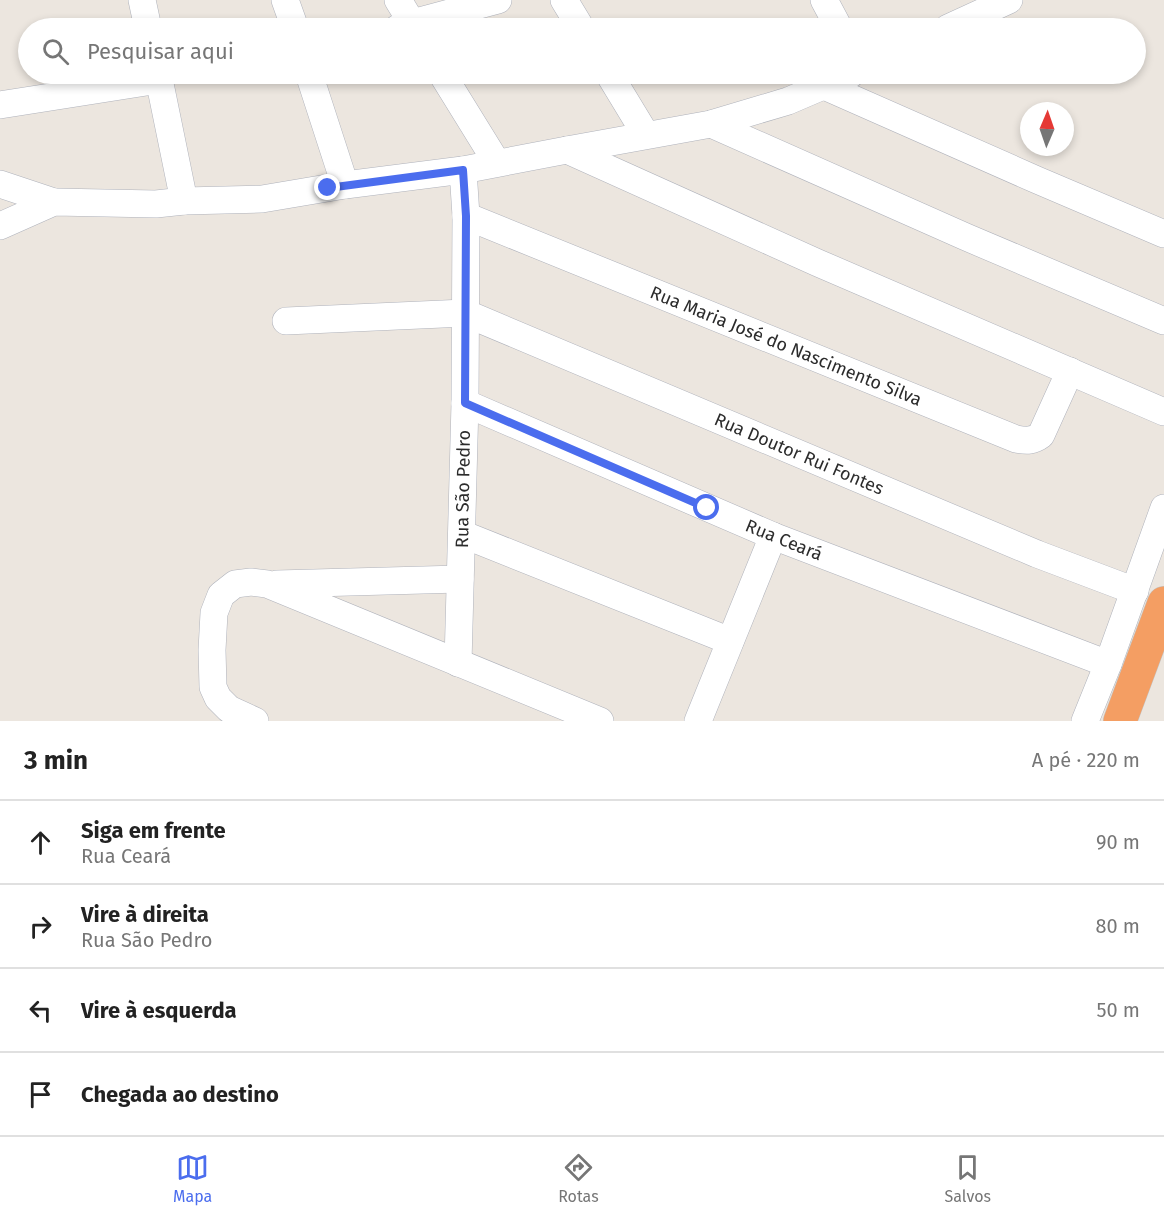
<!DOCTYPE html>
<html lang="pt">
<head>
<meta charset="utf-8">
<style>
  :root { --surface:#fff; --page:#f6f6f6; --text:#222; --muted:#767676; --line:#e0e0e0; --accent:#4b6dee }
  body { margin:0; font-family:"Fira Sans",sans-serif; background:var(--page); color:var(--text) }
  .compass { position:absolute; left:1020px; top:102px; width:54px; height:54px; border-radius:50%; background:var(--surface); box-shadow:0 3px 9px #0003; rotate:2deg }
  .stop { position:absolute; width:18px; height:18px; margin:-14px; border:4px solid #4b6dee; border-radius:50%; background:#fff }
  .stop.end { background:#4b6dee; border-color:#fff; box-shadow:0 2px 6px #0008 }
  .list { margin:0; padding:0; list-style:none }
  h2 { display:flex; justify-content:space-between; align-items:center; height:78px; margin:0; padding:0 24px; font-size:26px }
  h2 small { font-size:20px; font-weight:400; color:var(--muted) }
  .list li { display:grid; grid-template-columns:39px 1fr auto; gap:18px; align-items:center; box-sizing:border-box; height:84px; padding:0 24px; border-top:2px solid var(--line) }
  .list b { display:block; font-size:22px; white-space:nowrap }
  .list p { margin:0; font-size:20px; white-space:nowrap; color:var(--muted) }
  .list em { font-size:20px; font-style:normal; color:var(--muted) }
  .icon { flex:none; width:33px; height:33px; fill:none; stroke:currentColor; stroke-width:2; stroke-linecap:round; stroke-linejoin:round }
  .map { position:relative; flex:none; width:1164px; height:721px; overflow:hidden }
  .search { position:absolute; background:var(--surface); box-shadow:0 3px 9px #0003; left:18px; right:18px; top:18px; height:66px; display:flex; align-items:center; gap:15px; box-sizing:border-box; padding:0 21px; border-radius:33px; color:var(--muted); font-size:22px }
  .sheet { height:414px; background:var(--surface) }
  nav { display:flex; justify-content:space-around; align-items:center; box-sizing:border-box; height:84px; border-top:2px solid var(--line); background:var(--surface); font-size:16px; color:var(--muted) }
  nav a { display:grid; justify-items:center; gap:3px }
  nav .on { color:var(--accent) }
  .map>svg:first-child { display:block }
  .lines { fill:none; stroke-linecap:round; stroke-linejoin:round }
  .minor-casing { stroke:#afb2bb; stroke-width:28 }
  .highway-casing { stroke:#c4c4c4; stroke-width:34 }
  .minor { stroke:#fff; stroke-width:27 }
  .highway { stroke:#f49e63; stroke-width:33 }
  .route { stroke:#4b6dee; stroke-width:8 }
  .labels { text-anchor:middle; stroke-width:5; stroke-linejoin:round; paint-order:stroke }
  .street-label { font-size:18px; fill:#2c2c2c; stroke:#fff }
</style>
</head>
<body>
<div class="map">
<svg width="1164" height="721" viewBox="0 0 1164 721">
  <rect width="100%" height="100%" fill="#ece6df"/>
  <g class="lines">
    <defs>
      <g id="minor">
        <path d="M142,0L148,28"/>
        <path d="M285,0L295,28"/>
        <path d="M398,0L415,28"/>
        <path d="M564,0L581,28"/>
        <path d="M824,0L839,28"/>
        <path d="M398,28L412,23L498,0"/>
        <path d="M948,28L1009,0"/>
        <path d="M158,74L184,201"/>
        <path d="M309,74L345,185"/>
        <path d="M442,74L497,163"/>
        <path d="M609,74L646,135"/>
        <path d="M824,86L1037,180L1164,234"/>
        <path d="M0,105L159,80"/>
        <path d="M711,124L966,237L1164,321"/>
        <path d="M567,150L818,263L1164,412"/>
        <path d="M0,184L54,202"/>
        <path d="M466,216L1016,439C1027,441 1033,441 1041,435L1070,371"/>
        <path d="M0,226L54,202L156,204L184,201L262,199L345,185L463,170L567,150L711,124L788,101L851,74"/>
        <path d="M286,321L465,313L1037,554L1135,591"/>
        <path d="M465,403L773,536L1108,664"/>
        <path d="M462,534L730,641"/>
        <path d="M277,584L460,579"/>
        <path d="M458,663L465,403L466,216L463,170"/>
        <path d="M255,721L229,709L218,698L213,687L212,650L214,613L221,595L235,584L251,582L267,584L600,721"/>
        <path d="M698,721L773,536"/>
        <path d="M1085,721L1108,664L1164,508"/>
      </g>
      <path id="highway" d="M1120,721L1164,603"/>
    </defs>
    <!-- minor casing -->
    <use href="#minor" class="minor-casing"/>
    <!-- highway casing -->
    <use href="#highway" class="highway-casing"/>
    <!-- minor -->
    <use href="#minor" class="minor"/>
    <!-- highway -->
    <use href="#highway" class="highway"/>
  </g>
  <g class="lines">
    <!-- route -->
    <path class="route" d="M328,188L463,170L466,216L465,403L707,508"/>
  </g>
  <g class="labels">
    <!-- street labels -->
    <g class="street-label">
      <text transform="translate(786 346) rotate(22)" y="6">Rua Maria José do Nascimento Silva</text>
      <text transform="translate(799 454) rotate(23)" y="6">Rua Doutor Rui Fontes</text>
      <text transform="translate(463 489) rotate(-89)" y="6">Rua São Pedro</text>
      <text transform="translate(784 540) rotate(22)" y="6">Rua Ceará</text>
    </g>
  </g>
</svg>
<svg class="compass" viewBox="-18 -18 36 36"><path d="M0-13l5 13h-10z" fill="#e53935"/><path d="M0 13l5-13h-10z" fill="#767676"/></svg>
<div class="stop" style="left:707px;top:508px"></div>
<div class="stop end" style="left:328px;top:188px"></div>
<div class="search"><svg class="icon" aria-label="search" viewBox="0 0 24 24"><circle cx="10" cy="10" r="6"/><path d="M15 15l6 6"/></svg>Pesquisar aqui</div>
</div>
<section class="sheet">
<h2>3 min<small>A pé · 220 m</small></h2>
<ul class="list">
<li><svg class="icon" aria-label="ahead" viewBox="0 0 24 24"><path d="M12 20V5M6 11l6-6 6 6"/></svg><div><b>Siga em frente</b><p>Rua Ceará</p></div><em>90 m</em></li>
<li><svg class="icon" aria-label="right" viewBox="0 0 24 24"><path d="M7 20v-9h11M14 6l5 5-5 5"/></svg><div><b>Vire à direita</b><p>Rua São Pedro</p></div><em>80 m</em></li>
<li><svg class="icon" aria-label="left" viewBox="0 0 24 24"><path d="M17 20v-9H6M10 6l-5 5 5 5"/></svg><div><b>Vire à esquerda</b></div><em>50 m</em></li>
<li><svg class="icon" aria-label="arrive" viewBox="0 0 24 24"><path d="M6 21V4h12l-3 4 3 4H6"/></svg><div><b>Chegada ao destino</b></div></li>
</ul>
</section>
<nav>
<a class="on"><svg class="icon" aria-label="map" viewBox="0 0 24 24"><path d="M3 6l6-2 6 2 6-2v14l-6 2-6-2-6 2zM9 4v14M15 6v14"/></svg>Mapa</a>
<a><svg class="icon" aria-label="directions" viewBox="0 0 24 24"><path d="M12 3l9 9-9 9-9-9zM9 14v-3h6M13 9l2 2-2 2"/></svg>Rotas</a>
<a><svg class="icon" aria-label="saved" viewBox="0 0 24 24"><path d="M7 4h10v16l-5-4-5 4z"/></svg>Salvos</a>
</nav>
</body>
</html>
